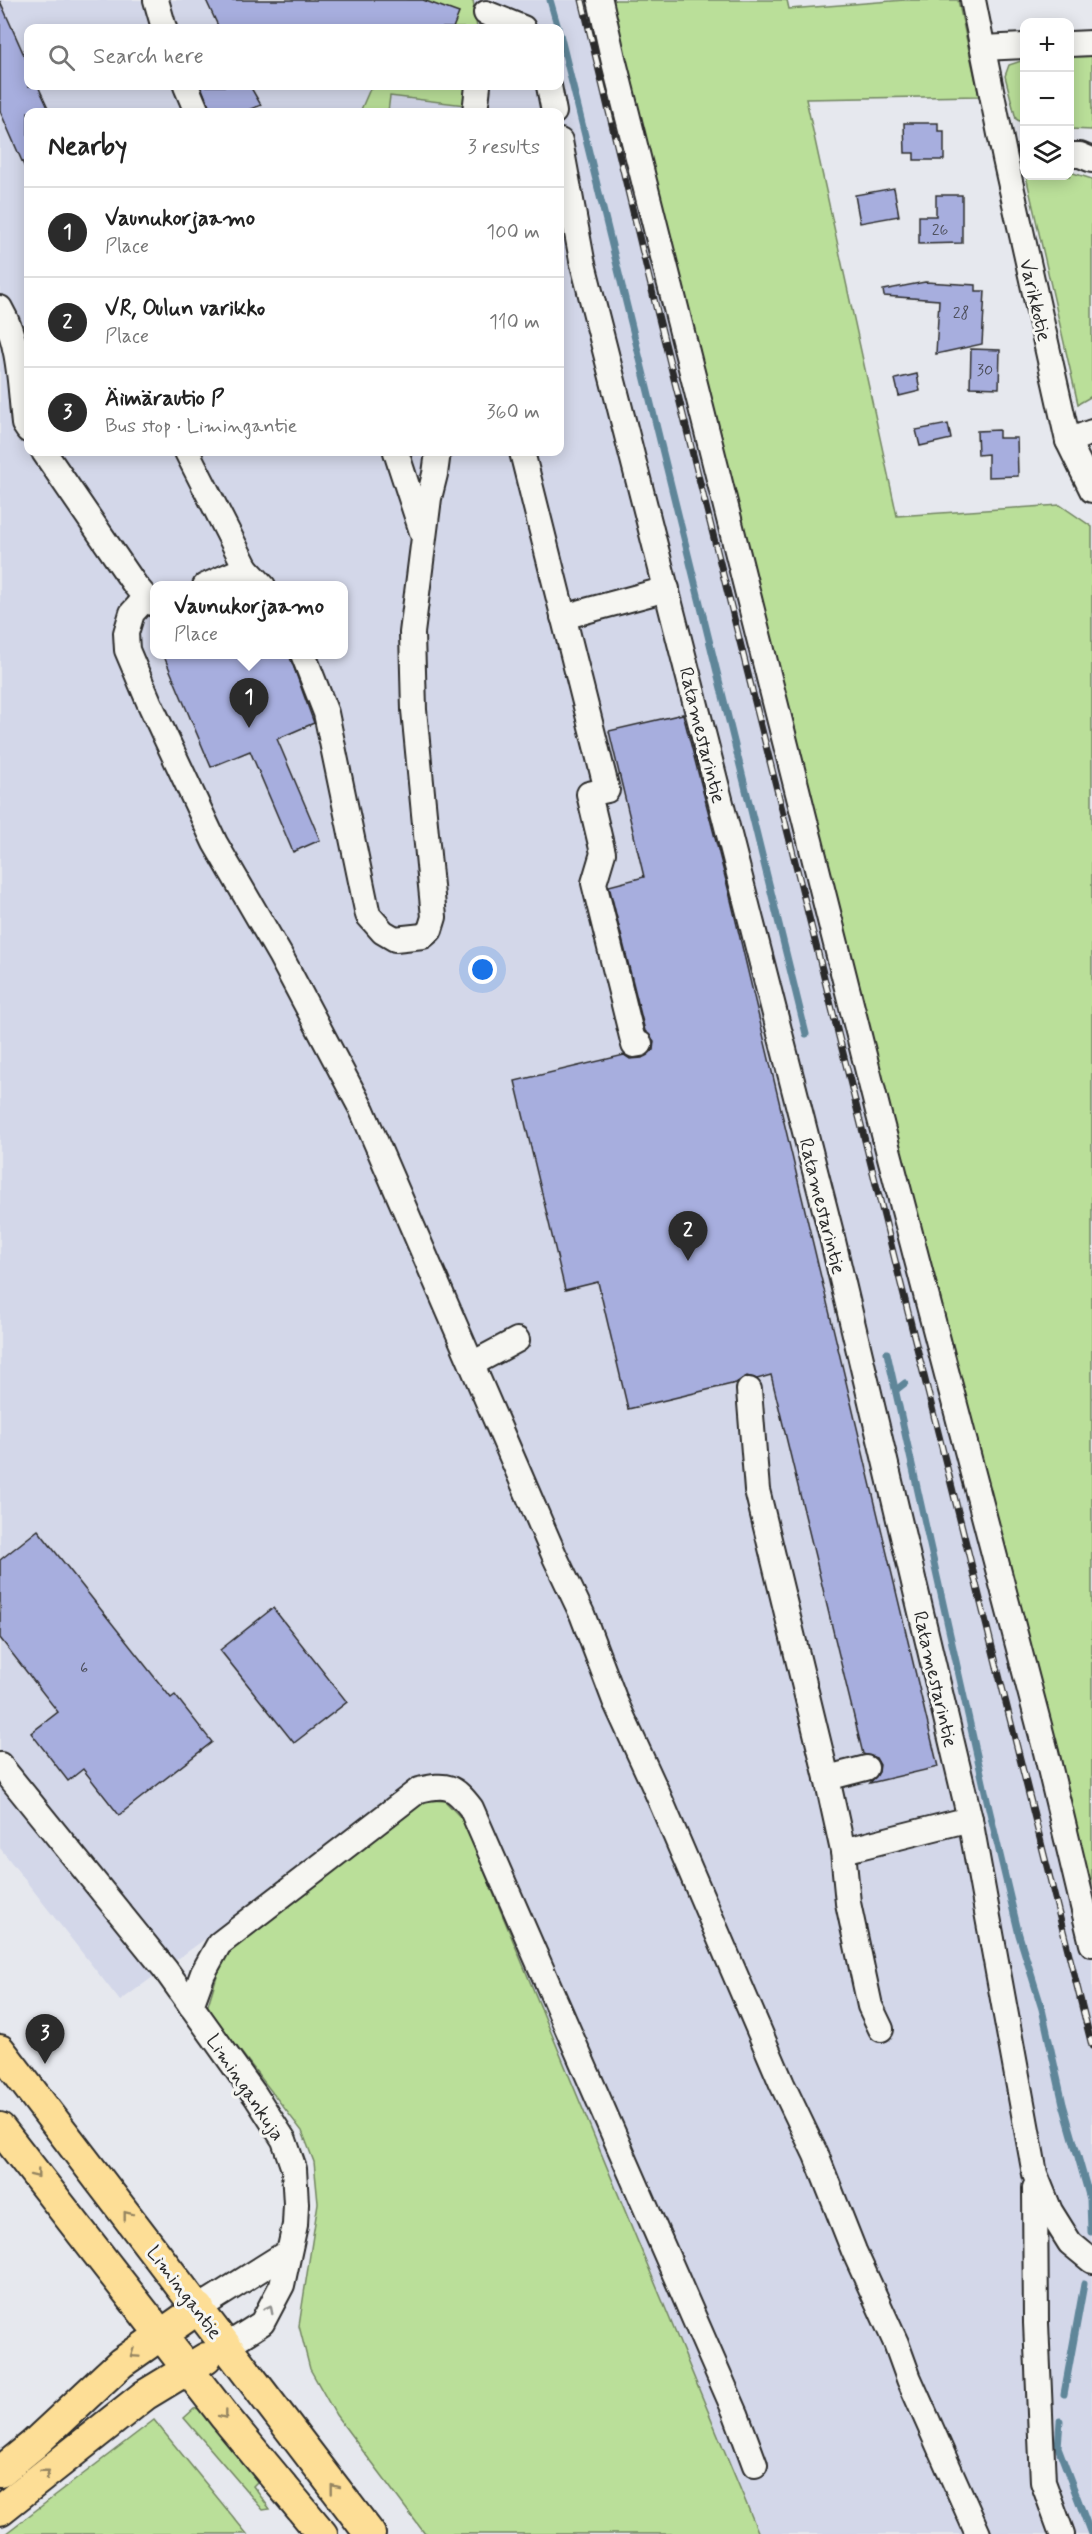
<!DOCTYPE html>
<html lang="en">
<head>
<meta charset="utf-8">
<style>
  :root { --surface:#fff; --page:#f6f6f6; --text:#222; --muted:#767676; --line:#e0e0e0; --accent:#2b2b2b }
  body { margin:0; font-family:Mynerve,sans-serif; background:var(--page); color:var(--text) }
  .controls { position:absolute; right:18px; top:18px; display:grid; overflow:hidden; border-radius:12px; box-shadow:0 3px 15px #0003 }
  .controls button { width:54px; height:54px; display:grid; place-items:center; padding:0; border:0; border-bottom:2px solid var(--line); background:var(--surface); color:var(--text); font:30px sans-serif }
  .you { position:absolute; left:483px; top:970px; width:21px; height:21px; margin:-15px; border:4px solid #fff; border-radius:50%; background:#1a73e8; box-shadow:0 0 0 9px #1a73e833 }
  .badge { display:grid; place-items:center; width:39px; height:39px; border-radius:50%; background:var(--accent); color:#fff; font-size:20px; font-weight:700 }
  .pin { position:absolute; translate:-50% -50px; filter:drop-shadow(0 2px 3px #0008) }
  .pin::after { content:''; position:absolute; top:32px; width:21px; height:18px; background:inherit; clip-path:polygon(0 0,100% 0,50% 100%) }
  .popup { position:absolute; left:150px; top:581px; width:198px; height:78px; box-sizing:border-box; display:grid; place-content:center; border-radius:12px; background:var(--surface); filter:drop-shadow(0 2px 4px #0005); font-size:20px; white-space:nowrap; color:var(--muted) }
  .popup b { font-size:22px; color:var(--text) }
  .popup::after { content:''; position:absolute; left:50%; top:100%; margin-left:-12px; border:12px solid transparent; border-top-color:var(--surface) }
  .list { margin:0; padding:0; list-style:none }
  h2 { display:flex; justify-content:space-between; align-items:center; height:78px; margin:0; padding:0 24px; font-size:26px }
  h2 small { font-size:20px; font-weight:400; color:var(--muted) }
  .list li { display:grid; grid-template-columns:39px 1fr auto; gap:18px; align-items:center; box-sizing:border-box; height:90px; padding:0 24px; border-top:2px solid var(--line) }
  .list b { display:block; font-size:22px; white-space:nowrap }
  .list p { margin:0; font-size:20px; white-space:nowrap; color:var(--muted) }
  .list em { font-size:20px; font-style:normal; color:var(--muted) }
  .icon { flex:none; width:33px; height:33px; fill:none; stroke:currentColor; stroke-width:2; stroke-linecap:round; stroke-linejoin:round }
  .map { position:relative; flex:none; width:1092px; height:2534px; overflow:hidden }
  .search { position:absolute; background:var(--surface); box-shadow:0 3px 15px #0003; left:24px; top:24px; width:540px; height:66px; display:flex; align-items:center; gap:15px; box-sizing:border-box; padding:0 21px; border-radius:12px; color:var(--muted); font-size:22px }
  .panel { position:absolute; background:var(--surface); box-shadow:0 3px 15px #0003; left:24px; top:108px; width:540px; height:348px; border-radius:12px }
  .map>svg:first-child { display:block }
  .built { fill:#d3d7e9; fill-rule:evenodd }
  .green { fill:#badf99; stroke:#728562; stroke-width:1.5 }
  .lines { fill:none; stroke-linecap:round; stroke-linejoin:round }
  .stream { stroke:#5f8699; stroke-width:7 }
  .building { fill:#a7aede; stroke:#2b2b2b; stroke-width:1.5 }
  .minor-casing { stroke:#2b2b2b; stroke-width:28 }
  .major-casing { stroke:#2b2b2b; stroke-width:34 }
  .minor { stroke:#f6f6f2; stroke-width:24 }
  .major { stroke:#fdde96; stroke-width:30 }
  .rail-casing { stroke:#2b2b2b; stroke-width:7 }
  .rail { stroke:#f6f6f2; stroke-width:4.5; stroke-dasharray:14; stroke-linecap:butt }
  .oneway { stroke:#948460 }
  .oneway2 { stroke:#90908e }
  .labels { text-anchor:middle; stroke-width:6; stroke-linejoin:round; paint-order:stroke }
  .number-label { font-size:16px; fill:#4a4c58 }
  .street-label { font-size:20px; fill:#2b2b2b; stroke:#f6f6f2 }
</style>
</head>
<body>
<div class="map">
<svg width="1092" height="2534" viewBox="0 0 1092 2534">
  <rect width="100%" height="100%" fill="#e6e8ee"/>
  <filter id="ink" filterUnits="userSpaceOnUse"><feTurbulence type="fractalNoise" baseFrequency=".0167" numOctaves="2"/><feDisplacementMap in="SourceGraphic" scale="12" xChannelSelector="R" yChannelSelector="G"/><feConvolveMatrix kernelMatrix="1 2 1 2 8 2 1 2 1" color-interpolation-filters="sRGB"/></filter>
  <g filter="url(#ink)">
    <!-- built -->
    <path class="built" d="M0,0H610L1092,1910V2534H759L463,1820L430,1775L120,2001L0,1848ZM28,28H560V86H28ZM28,112H560V452H28ZM154,586H344V654H154Z"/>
    <!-- green -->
    <g class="green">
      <path d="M408,0H473L477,28H396Z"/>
      <path d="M606,0H787L789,9L904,0H958L979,96L806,99L897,516L1060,505L1092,527V1897L708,406Z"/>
      <path d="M1070,56H1092V130L1070,129Z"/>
      <path d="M1024,60V124L1016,119L1005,76L1009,65Z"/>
      <path d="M374,86H470L465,105L390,96L388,112H360L370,89H372Z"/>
      <path d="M1070,172L1092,179V396L1078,404L1026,176H1070Z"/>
      <path d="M428,1800L445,1801L463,1820L759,2534H425L336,2415L310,2369L299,2326L318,2203L314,2162L302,2131L207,2008L220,1966L232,1948L411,1805Z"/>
      <path d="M199,2408L203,2410L259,2480L253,2486L270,2509L263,2510L184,2418L194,2409Z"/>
      <path d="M154,2420L247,2534H5Z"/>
    </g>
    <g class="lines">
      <!-- stream -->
      <g class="stream">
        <path d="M550,0L558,28"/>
        <path d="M560,34L806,1034"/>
        <path d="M887,1353L987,1800L1019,1935L1042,2009L1063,2104L1090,2199L1091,2232"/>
        <path d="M896,1390L905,1383"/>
        <path d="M1064,2394L1084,2284"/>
        <path d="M1060,2421L1058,2447L1091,2534"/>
      </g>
    </g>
    <!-- building -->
    <g class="building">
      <path d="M206,0H423L459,13L453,28H219Z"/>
      <path d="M0,1L28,64V86H38L50,112H28V175L0,111Z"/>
      <path d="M201,86H250L261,105L243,112H211Z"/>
      <path d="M904,123H938V131H944V160H914V153H905Z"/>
      <path d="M894,188L899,216L860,223L855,195Z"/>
      <path d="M936,195H962V243L919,244V216H936Z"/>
      <path d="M925,282L976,285V291H985L982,344L936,354L939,300L884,296L883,290Z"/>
      <path d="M971,349L1000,350L999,388L970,387Z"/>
      <path d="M917,374L920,391L899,396L895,379Z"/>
      <path d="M948,424L951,439L920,446L916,430Z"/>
      <path d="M999,430V438H1017L1018,476L988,477V454L978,455L977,431Z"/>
      <path d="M163,654H289L314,723L277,739L320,840L293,852L250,751L211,767Z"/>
      <path d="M683,714L730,896L938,1767L870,1783L879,1772L880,1765L876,1758L863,1754L771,1375L757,1379L747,1376L736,1383L628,1409L598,1282L565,1290L515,1081L624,1055L630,1059L642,1058L653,1050L654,1041L645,1031L609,886L644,877L609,731Z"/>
      <path d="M38,1530L171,1698L175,1695L212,1742L119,1815L83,1769L68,1781L31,1733L58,1712L0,1638V1560Z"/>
      <path d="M273,1608L347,1702L294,1743L220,1650Z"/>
    </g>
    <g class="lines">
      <defs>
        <g id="minor">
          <path d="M156,0L164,28"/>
          <path d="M600,0L613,58L880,1119L1046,1752L1092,1944"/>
          <path d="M973,0L1005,159L1068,441L1092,490"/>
          <path d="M486,13L523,28"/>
          <path d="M1070,44L1092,43"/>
          <path d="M983,48L1024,46"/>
          <path d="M186,86L197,112"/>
          <path d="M549,86L554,112"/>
          <path d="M475,112L478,86"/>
          <path d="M560,141L582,260L832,1237L970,1819L1035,2174L1050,2211L1070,2243L1092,2261"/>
          <path d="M1070,155H1080L1092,160"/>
          <path d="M0,308C20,342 20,385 24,424L28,430"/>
          <path d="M1068,441L1092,432"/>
          <path d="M44,452L135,585L146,598L154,604"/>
          <path d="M187,452L246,568"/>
          <path d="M396,452L422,532"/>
          <path d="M522,452L607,790L589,794L603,853L594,883L634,1045L640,1044"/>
          <path d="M205,586L246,568L263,586"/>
          <path d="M146,598L132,613L126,633L127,650L149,702L215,843L280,955L362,1110L555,1557L582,1614L615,1701L656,1790L782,2084L816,2155L854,2251L896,2343L909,2379L978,2534"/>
          <path d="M563,617L667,589"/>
          <path d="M303,654L326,713L368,915L383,932L395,939L423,936L430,930L434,917L414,710L412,633L429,498L435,474L438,452"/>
          <path d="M472,1364L517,1340"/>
          <path d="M749,1390L757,1490L827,1778L843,1851L848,1903L870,2006L881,2029"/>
          <path d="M0,1765L165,1969L255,2095L284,2140L294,2169L296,2204L295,2225L282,2285L262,2323L226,2346"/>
          <path d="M827,1778L866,1768"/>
          <path d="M843,1851L970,1819"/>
          <path d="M191,2006L203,1973L219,1944L419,1790C447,1783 454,1786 471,1808L736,2414L755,2465"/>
          <path d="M1035,2188L1036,2323L1043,2482L1062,2534"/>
          <path d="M199,2308L288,2252"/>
        </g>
        <g id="major">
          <path d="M0,2050L370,2534"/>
          <path d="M0,2128L225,2417L322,2534"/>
          <path d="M0,2472L33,2445L121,2363L199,2308"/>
          <path d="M0,2510L145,2395L206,2358"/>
        </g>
      </defs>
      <!-- minor casing -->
      <use href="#minor" class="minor-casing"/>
      <!-- major casing -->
      <use href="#major" class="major-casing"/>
      <!-- minor -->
      <use href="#minor" class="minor"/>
      <!-- major -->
      <use href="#major" class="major"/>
      <defs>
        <path id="rail" d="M582,0L656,307L1092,2046"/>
      </defs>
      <!-- rail casing -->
      <use href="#rail" class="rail-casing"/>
      <!-- rail -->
      <use href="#rail" class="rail"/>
    </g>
    <!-- one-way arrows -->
    <defs><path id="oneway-chevron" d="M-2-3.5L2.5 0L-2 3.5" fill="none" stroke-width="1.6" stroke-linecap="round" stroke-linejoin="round" transform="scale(1.5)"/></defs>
    <g class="oneway">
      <use href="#oneway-chevron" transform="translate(36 2174) rotate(52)"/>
      <use href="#oneway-chevron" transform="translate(127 2215) rotate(-128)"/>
      <use href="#oneway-chevron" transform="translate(134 2354) rotate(146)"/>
      <use href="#oneway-chevron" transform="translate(224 2415) rotate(52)"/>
      <use href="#oneway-chevron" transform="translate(46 2473) rotate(-39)"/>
      <use href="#oneway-chevron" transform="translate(334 2488) rotate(-128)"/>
    </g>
    <use class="oneway2" href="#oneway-chevron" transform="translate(269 2309) rotate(-63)"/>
  </g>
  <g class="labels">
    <!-- number labels -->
    <g class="number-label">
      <text x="940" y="235">26</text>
      <text x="961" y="318">28</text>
      <text x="985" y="375">30</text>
      <text x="84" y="1673">6</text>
    </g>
    <!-- street labels -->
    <g class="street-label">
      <text transform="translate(1036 300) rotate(77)" y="7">Varikkotie</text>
      <text transform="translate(703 735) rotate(76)" y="7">Ratamestarintie</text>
      <text transform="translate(823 1206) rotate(76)" y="7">Ratamestarintie</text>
      <text transform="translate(936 1679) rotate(77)" y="7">Ratamestarintie</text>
      <text transform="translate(246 2087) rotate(56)" y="7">Limingankuja</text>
      <text transform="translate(185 2292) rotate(53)" y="7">Limingantie</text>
    </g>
  </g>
</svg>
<div class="controls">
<button>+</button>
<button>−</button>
<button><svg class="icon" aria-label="layers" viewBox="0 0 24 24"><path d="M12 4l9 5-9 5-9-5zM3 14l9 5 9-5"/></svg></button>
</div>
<div class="you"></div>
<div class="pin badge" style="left:249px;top:728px">1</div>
<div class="popup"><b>Vaunukorjaamo</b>Place</div>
<div class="pin badge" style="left:688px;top:1261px">2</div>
<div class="pin badge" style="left:45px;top:2064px">3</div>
<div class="search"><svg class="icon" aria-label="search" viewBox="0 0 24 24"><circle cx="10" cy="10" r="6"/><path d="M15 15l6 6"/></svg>Search here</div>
<section class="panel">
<h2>Nearby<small>3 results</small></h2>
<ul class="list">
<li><span class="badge">1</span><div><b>Vaunukorjaamo</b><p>Place</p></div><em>100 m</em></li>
<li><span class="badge">2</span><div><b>VR, Oulun varikko</b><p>Place</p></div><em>110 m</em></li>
<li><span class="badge">3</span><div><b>Äimärautio P</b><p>Bus stop · Limingantie</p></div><em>360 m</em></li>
</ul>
</section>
</div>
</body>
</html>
